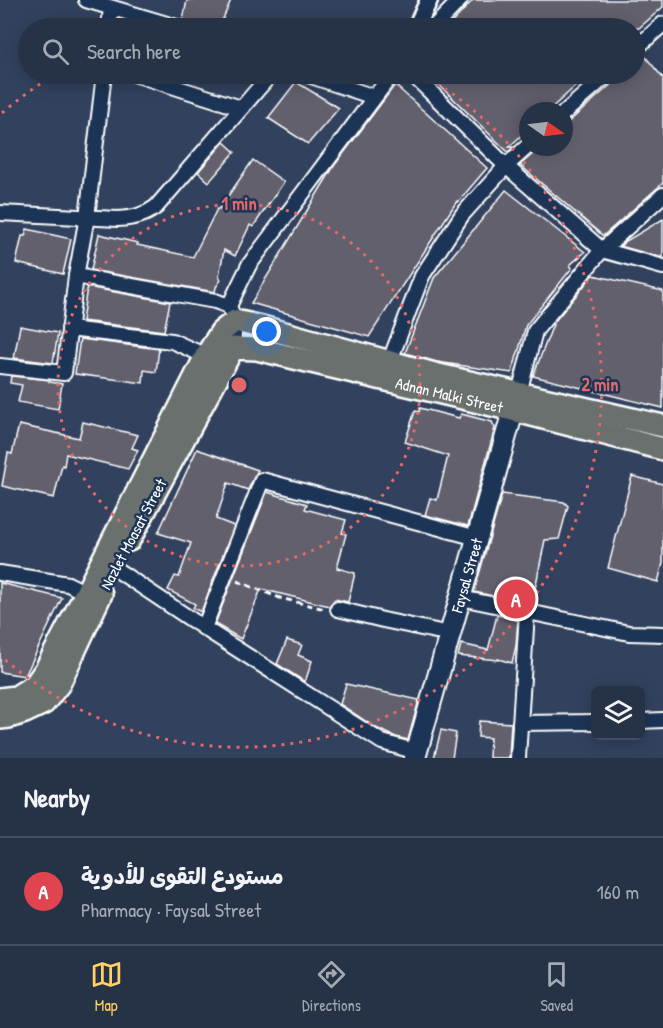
<!DOCTYPE html>
<html lang="en">
<head>
<meta charset="utf-8">
<style>
  :root { --surface:#263246; --page:#323e51; --text:#f1f3f6; --muted:#a4aab3; --line:#424d5f; --accent:#ffd166 }
  body { margin:0; font-family:"Patrick Hand","Playpen Sans Arabic",sans-serif; background:var(--page); color:var(--text) }
  .controls { position:absolute; right:18px; bottom:18px; display:grid; overflow:hidden; border-radius:9px; box-shadow:0 3px 15px #0003 }
  .controls button { width:54px; height:54px; display:grid; place-items:center; padding:0; border:0; border-bottom:2px solid var(--line); background:var(--surface); color:var(--text); font:30px sans-serif }
  .compass { position:absolute; left:519px; top:102px; width:54px; height:54px; border-radius:50%; background:var(--surface); box-shadow:0 3px 15px #0003; rotate:104deg }
  .you { position:absolute; left:267px; top:332px; width:21px; height:21px; margin:-15px; border:4px solid #fff; border-radius:50%; background:#1a73e8; box-shadow:0 0 0 9px #1a73e833 }
  .badge { display:grid; place-items:center; width:39px; height:39px; border-radius:50%; background:var(--accent); color:#fff; font-size:20px; font-weight:700 }
  .pin { position:absolute; translate:-50% -50%; border:3px solid #fff; box-shadow:0 2px 6px #0006 }
  .list { margin:0; padding:0; list-style:none }
  h2 { display:flex; justify-content:space-between; align-items:center; height:78px; margin:0; padding:0 24px; font-size:26px }
  h2 small { font-size:20px; font-weight:400; color:var(--muted) }
  .list li { display:grid; grid-template-columns:39px 1fr auto; gap:18px; align-items:center; box-sizing:border-box; height:108px; padding:0 24px; border-top:2px solid var(--line) }
  .list b { display:block; font-size:22px; white-space:nowrap }
  .list p { margin:0; font-size:20px; white-space:nowrap; color:var(--muted) }
  .list em { font-size:20px; font-style:normal; color:var(--muted) }
  .icon { flex:none; width:33px; height:33px; fill:none; stroke:currentColor; stroke-width:2; stroke-linecap:round; stroke-linejoin:round }
  .map { position:relative; flex:none; width:663px; height:758px; overflow:hidden }
  .search { position:absolute; background:var(--surface); box-shadow:0 3px 15px #0003; left:18px; right:18px; top:18px; height:66px; display:flex; align-items:center; gap:15px; box-sizing:border-box; padding:0 21px; border-radius:33px; color:var(--muted); font-size:22px }
  .sheet { height:186px; background:var(--surface) }
  nav { display:flex; justify-content:space-around; align-items:center; box-sizing:border-box; height:84px; border-top:2px solid var(--line); background:var(--surface); font-size:16px; color:var(--muted) }
  nav a { display:grid; justify-items:center; gap:3px }
  nav .on { color:var(--accent) }
  .map>svg:first-child { display:block }
  .building { fill:#63606e; stroke:#fff; stroke-width:1.5 }
  .lines { fill:none; stroke-linecap:round; stroke-linejoin:round }
  .minor-casing { stroke:#fff; stroke-width:18 }
  .tertiary-casing { stroke:#fff; stroke-width:21 }
  .secondary-casing { stroke:#fff; stroke-width:24 }
  .primary-casing { stroke:#fff; stroke-width:26 }
  .path { stroke:#fff; stroke-width:3; stroke-dasharray:6 4.5; stroke-linecap:butt }
  .minor { stroke:#1d3557; stroke-width:14 }
  .tertiary { stroke:#1d3557; stroke-width:16 }
  .secondary { stroke:#1d3557; stroke-width:20 }
  .primary { stroke:#6b706d; stroke-width:21 }
  .ring { fill:none; stroke:#e26868; stroke-width:3; stroke-dasharray:3 6 }
  .labels { text-anchor:middle; stroke-width:5; stroke-linejoin:round; paint-order:stroke }
  .street-label { font-size:16px; fill:#fff; stroke:#1d3557 }
  .centre { fill:#e26868; stroke:#1d3557; stroke-width:3 }
  .ring-label { font-size:18px; text-anchor:middle; font-weight:bold; fill:#e26868; stroke:#1d3557; stroke-width:5; stroke-linejoin:round; paint-order:stroke }
</style>
</head>
<body>
<div class="map">
<svg width="663" height="758" viewBox="0 0 663 758">
  <rect width="100%" height="100%" fill="#32425e"/>
  <filter id="ink" filterUnits="userSpaceOnUse"><feTurbulence type="fractalNoise" baseFrequency=".0167" numOctaves="2"/><feDisplacementMap in="SourceGraphic" scale="12" xChannelSelector="R" yChannelSelector="G"/><feConvolveMatrix kernelMatrix="1 2 1 2 8 2 1 2 1" color-interpolation-filters="sRGB"/></filter>
  <g filter="url(#ink)">
    <!-- building -->
    <g class="building">
      <path d="M187,0H231L219,28H189L187,22L183,20Z"/>
      <path d="M473,0H663V7L639,28H447Z"/>
      <path d="M644,55L663,78V183L603,236L520,165L534,153L537,147H564V126L623,74H634V63Z"/>
      <path d="M428,74H589L548,111H528V129L509,147H514L508,152Z"/>
      <path d="M296,82L339,108L308,144L268,118Z"/>
      <path d="M395,85L487,168L458,202L457,201L369,337L251,303L334,166Z"/>
      <path d="M224,142L235,152L209,182L198,172Z"/>
      <path d="M253,160L284,182L253,227L250,225L235,256L224,250L219,276L221,280L216,287L215,292L91,270L99,234L138,243L137,245L193,257L217,209H219Z"/>
      <path d="M506,190L585,252L570,265L572,268L526,325L512,373L437,362L405,353L434,278Z"/>
      <path d="M663,219V258L620,246L626,241Z"/>
      <path d="M27,229L71,239L63,274L16,263L22,236H25Z"/>
      <path d="M593,275L663,291V408L533,376L554,322Z"/>
      <path d="M87,287L170,302L164,331L82,321Z"/>
      <path d="M20,326L58,333L53,363L14,358Z"/>
      <path d="M80,339L159,349L156,372L144,370L143,383L75,374Z"/>
      <path d="M11,376L50,380L49,382L62,384L58,409L18,402L22,385L10,383Z"/>
      <path d="M420,408L459,418L461,414L492,422L495,428L468,526L425,515L430,498L437,500L448,456L405,442L415,411L419,412Z"/>
      <path d="M83,422L138,435L132,448L138,450L128,469L66,454L64,466L62,465L54,498L2,486L8,453L12,454L19,425L79,438Z"/>
      <path d="M197,449L258,470L254,477L248,490L228,483L216,519L234,526L201,612L193,608L195,604L168,590L175,576L179,577L191,543L158,533Z"/>
      <path d="M632,476L663,484V563L658,582L608,568Z"/>
      <path d="M267,492L307,504L305,509L346,520L342,533L346,534L337,568L355,573L348,602L335,599L329,606L261,589L241,639L215,624Z"/>
      <path d="M502,494L564,502L568,506L559,539L545,540L532,604L474,592Z"/>
      <path d="M0,583L62,598L25,676L0,672Z"/>
      <path d="M497,615L518,619L516,646L512,663L498,659V660L458,656L461,644L488,650Z"/>
      <path d="M287,640L302,645L298,655L312,661L305,682L277,664Z"/>
      <path d="M346,684L419,700L408,740L396,737L376,728L340,704Z"/>
      <path d="M479,721L511,723L509,758H489L490,738L478,737Z"/>
      <path d="M441,730L456,733L452,758H434Z"/>
    </g>
    <g class="lines">
      <defs>
        <g id="minor">
          <path d="M86,0L180,28"/>
          <path d="M109,28L111,8"/>
          <path d="M433,28L460,0"/>
          <path d="M634,50L663,24"/>
          <path d="M134,74L241,108"/>
          <path d="M305,74L374,97"/>
          <path d="M412,74L506,166L602,250L663,267"/>
          <path d="M564,113L608,74"/>
          <path d="M0,213L118,219C133,218 144,216 156,207L271,74"/>
          <path d="M76,276L215,301L229,306"/>
          <path d="M69,329L172,341L206,356"/>
          <path d="M233,348L235,321L229,306L249,265L392,74"/>
          <path d="M389,363L422,276L462,215L506,166L528,146"/>
          <path d="M0,366L64,373L76,276L87,217L104,74"/>
          <path d="M519,393L535,331L602,250L663,195"/>
          <path d="M114,568L204,628L382,742L417,752"/>
          <path d="M0,573L68,584L86,593"/>
          <path d="M461,598L629,633L663,634"/>
          <path d="M338,609L383,620L450,634"/>
          <path d="M204,628L262,480L477,538"/>
          <path d="M640,721L663,720"/>
          <path d="M520,723L596,722"/>
          <path d="M518,758L527,612"/>
        </g>
        <path id="tertiary" d="M416,28L429,0"/>
        <g id="secondary">
          <path id="s1" d="M415,758L517,397"/>
        </g>
        <g id="primary">
          <path id="s2" d="M129,540L233,348L257,349L513,410L663,449"/>
          <path d="M0,699L16,697L35,685L46,669L86,593L206,356L221,332L235,321L266,328L434,374L663,426"/>
          <path d="M0,718L9,717L25,712L44,703L59,684L101,594"/>
        </g>
      </defs>
      <!-- minor casing -->
      <use href="#minor" class="minor-casing"/>
      <!-- tertiary casing -->
      <use href="#tertiary" class="tertiary-casing"/>
      <!-- secondary casing -->
      <use href="#secondary" class="secondary-casing"/>
      <!-- primary casing -->
      <use href="#primary" class="primary-casing"/>
      <!-- path -->
      <path class="path" d="M237,581L280,598L325,609"/>
      <!-- minor -->
      <use href="#minor" class="minor"/>
      <!-- tertiary -->
      <use href="#tertiary" class="tertiary"/>
      <!-- secondary -->
      <use href="#secondary" class="secondary"/>
      <!-- primary -->
      <use href="#primary" class="primary"/>
    </g>
  </g>
  <!-- distance rings -->
  <g class="ring">
    <circle cx="239" cy="385" r="181"/>
    <path d="M2 113A361 361 0 0 1 56 74M183 28A361 361 0 0 1 295 28M422 74A361 361 0 1 1 2 657"/>
  </g>
  <g class="labels">
    <!-- street labels -->
    <g class="street-label">
      <text dy="6" stroke="none"><textPath href="#s2" startOffset="440">Adnan Malki Street</textPath></text>
      <text transform="translate(133 534) rotate(-62)" y="6">Nazlet Moasat Street</text>
      <text dy="6" stroke="none"><textPath href="#s1" startOffset="190">Faysal Street</textPath></text>
    </g>
  </g>
  <circle cx="239" cy="385" r="9" class="centre"/>
  <g class="ring-label">
    <text x="239" y="210">1 min</text>
    <text x="600" y="391">2 min</text>
  </g>
</svg>
<div class="controls">
<button><svg class="icon" aria-label="layers" viewBox="0 0 24 24"><path d="M12 4l9 5-9 5-9-5zM3 14l9 5 9-5"/></svg></button>
</div>
<svg class="compass" viewBox="-18 -18 36 36"><path d="M0-13l5 13h-10z" fill="#e53935"/><path d="M0 13l5-13h-10z" fill="#a4aab3"/></svg>
<div class="you"></div>
<div class="pin badge" style="left:516px;top:599px;background:#e0444e">A</div>
<div class="search"><svg class="icon" aria-label="search" viewBox="0 0 24 24"><circle cx="10" cy="10" r="6"/><path d="M15 15l6 6"/></svg>Search here</div>
</div>
<section class="sheet">
<h2>Nearby<small></small></h2>
<ul class="list">
<li><span class="badge" style="background:#e0444e">A</span><div><b>مستودع التقوى للأدوية</b><p>Pharmacy · Faysal Street</p></div><em>160 m</em></li>
</ul>
</section>
<nav>
<a class="on"><svg class="icon" aria-label="map" viewBox="0 0 24 24"><path d="M3 6l6-2 6 2 6-2v14l-6 2-6-2-6 2zM9 4v14M15 6v14"/></svg>Map</a>
<a><svg class="icon" aria-label="directions" viewBox="0 0 24 24"><path d="M12 3l9 9-9 9-9-9zM9 14v-3h6M13 9l2 2-2 2"/></svg>Directions</a>
<a><svg class="icon" aria-label="saved" viewBox="0 0 24 24"><path d="M7 4h10v16l-5-4-5 4z"/></svg>Saved</a>
</nav>
</body>
</html>
